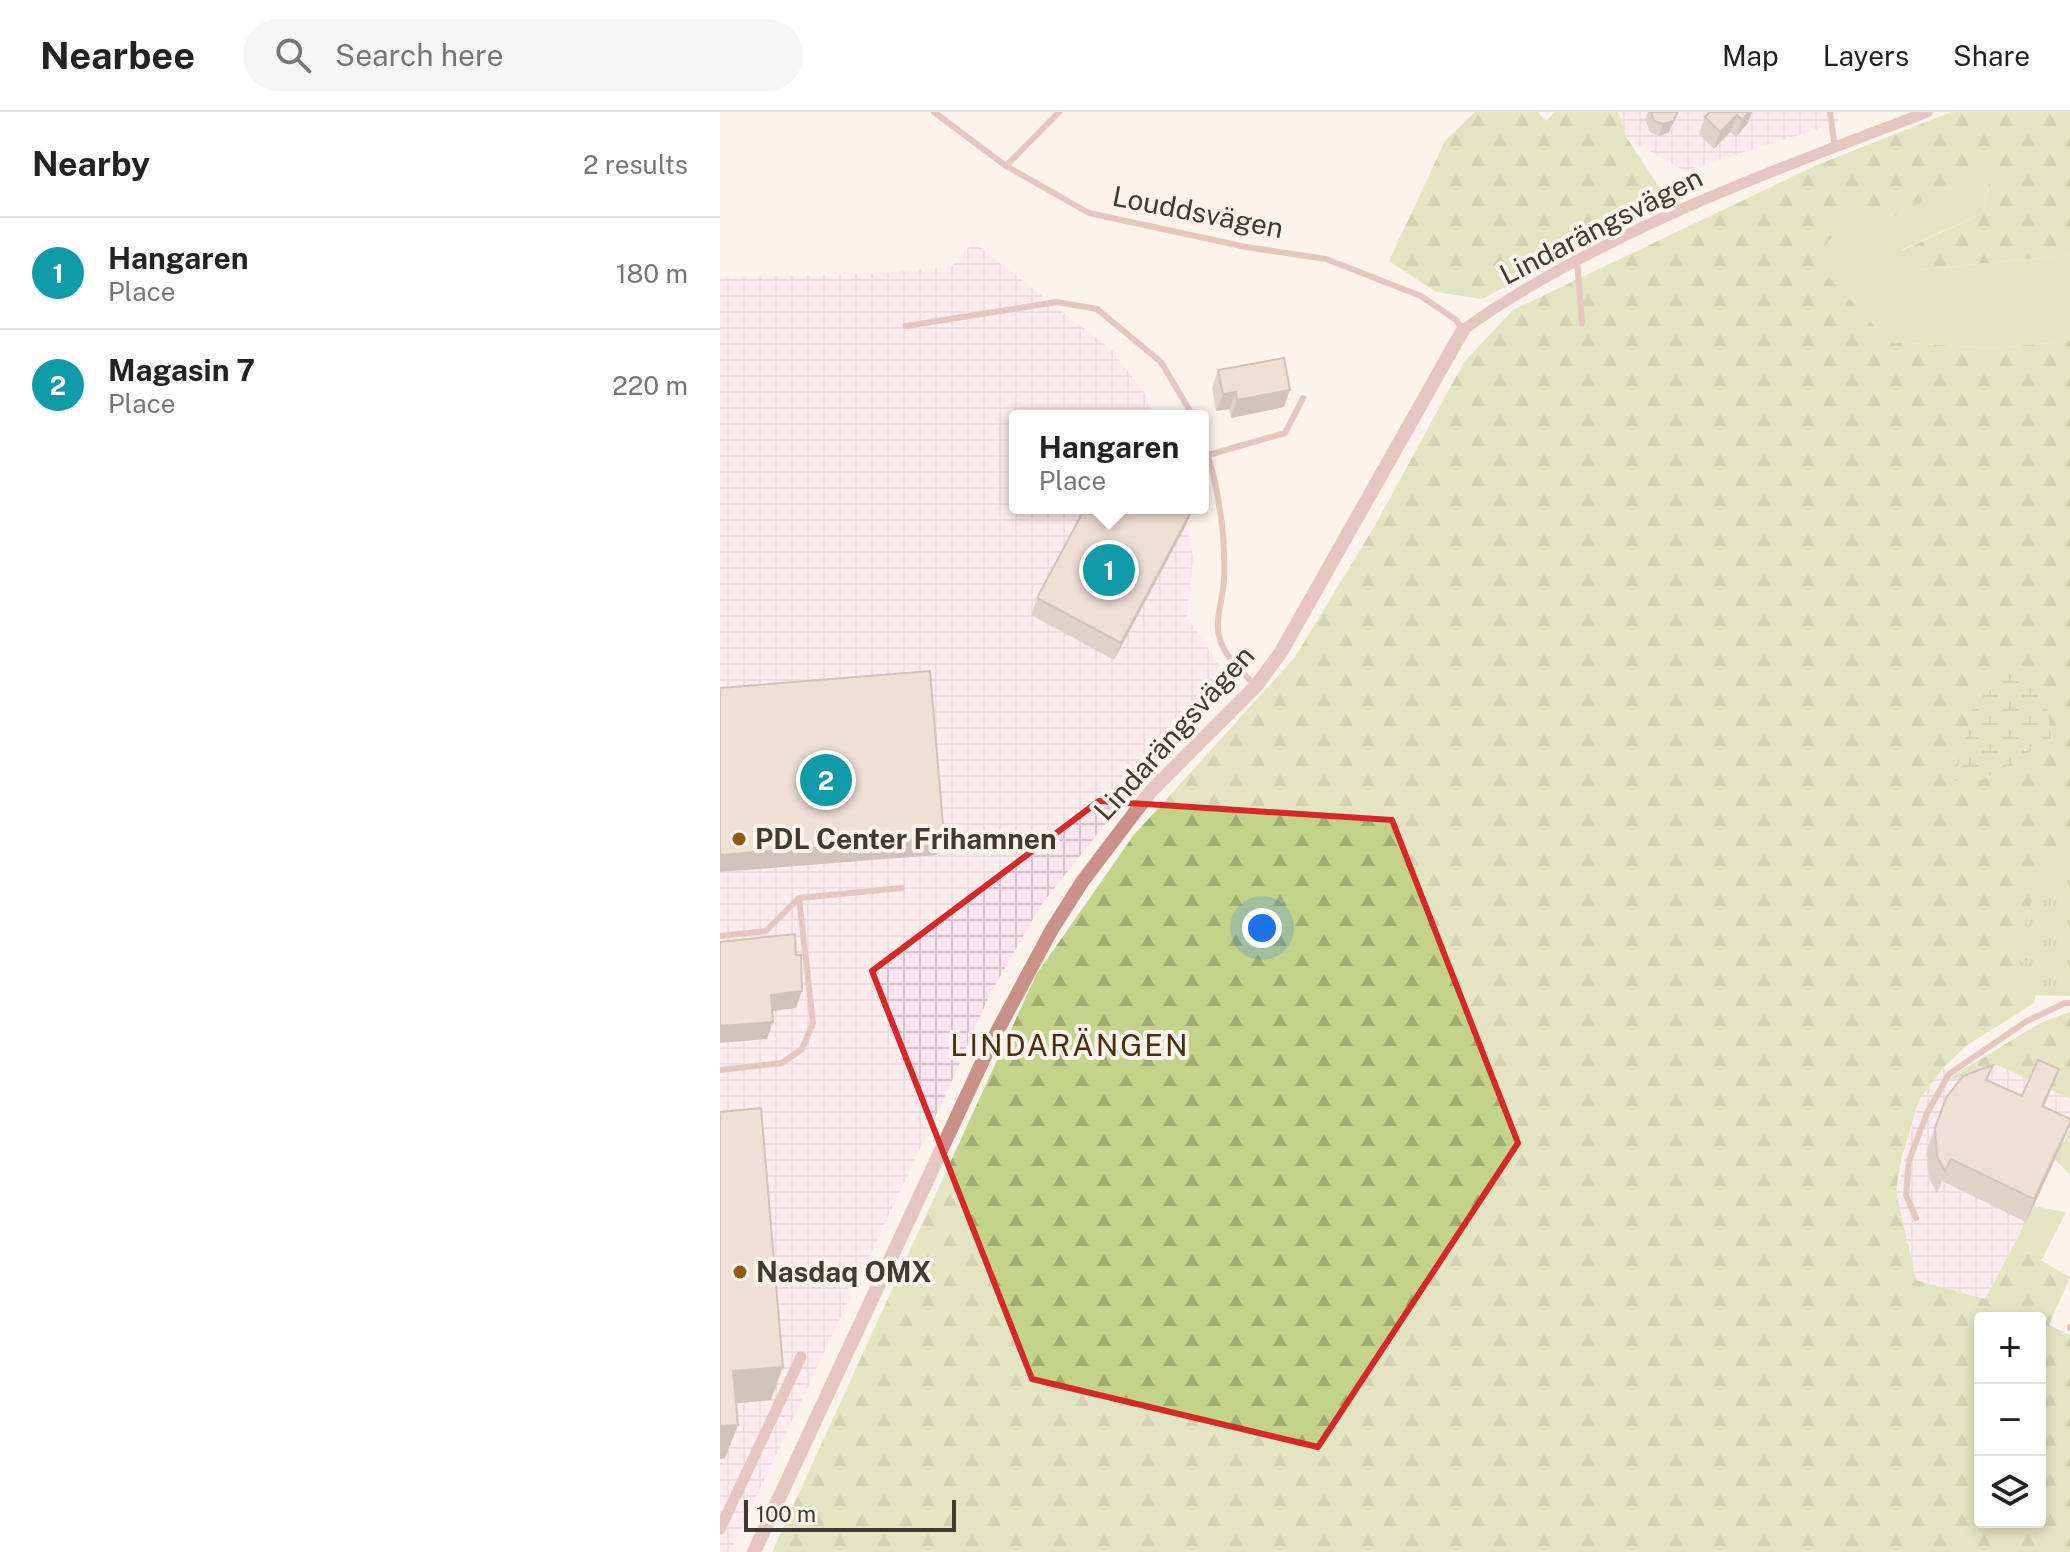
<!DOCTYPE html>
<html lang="en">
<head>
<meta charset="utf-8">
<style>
  :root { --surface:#fff; --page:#f6f6f6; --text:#222; --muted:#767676; --line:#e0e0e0; --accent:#915912 }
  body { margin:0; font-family:"Public Sans",sans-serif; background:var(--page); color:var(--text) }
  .controls { position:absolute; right:24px; bottom:24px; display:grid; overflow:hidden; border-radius:8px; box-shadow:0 4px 12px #0003 }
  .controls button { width:72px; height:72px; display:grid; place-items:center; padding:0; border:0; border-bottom:2px solid var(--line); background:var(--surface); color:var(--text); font:40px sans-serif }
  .scale { position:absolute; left:24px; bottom:20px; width:212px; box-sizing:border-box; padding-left:8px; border:4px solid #423933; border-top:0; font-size:22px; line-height:28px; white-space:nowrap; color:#423933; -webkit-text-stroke:6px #fdf3ed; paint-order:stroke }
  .you { position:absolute; left:542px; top:816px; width:28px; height:28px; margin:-20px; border:6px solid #fff; border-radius:50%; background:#1a73e8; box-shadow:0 0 0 12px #1a73e833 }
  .badge { display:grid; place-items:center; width:52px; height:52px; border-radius:50%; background:var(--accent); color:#fff; font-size:26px; font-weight:700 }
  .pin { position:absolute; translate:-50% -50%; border:4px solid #fff; box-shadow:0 2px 8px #0006 }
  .popup { position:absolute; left:289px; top:298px; width:200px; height:104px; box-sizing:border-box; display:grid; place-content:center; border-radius:8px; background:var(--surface); filter:drop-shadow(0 2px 6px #0005); font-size:26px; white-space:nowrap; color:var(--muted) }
  .popup b { font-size:30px; color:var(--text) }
  .popup::after { content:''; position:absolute; left:50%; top:100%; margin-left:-16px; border:16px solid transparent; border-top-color:var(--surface) }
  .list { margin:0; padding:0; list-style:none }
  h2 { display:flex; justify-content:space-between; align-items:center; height:104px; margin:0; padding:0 32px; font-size:34px }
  h2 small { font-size:26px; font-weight:400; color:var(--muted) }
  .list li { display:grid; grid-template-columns:52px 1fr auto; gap:24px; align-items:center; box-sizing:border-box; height:112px; padding:0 32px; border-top:2px solid var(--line) }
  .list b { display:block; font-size:30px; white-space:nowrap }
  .list p { margin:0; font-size:26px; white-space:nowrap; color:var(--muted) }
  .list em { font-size:26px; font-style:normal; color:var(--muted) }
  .icon { flex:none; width:44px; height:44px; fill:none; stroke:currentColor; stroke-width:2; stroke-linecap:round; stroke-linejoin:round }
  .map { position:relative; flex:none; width:1350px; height:1440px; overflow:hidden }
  header { display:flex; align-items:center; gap:48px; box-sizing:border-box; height:112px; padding:0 40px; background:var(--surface); border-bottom:2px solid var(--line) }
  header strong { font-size:38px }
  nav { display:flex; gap:44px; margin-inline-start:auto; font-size:28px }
  .search { width:560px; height:72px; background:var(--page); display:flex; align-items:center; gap:20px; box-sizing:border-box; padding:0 28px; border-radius:44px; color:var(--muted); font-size:30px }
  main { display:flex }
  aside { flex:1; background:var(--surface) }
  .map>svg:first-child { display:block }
  .industrial { fill:url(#industrial-grid) }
  .grass { fill:#c4d38a }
  .forest { fill:url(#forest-firs); fill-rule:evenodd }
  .wetland { fill:url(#wetland-marsh) }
  .park { fill:url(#park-tufts) }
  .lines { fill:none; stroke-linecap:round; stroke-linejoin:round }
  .service { stroke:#cb9189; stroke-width:6 }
  .minor { stroke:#cb9189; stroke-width:11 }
  .tertiary { stroke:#cb9189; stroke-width:14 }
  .wall { fill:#bfab9e }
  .shaded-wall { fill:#9b8b81 }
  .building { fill:#dec7b8; stroke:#9b8b81; stroke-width:2 }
  .marked { fill:none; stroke:#d62828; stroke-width:6; stroke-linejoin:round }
  .poi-dot { fill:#915912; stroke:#fdf3ed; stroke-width:3 }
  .labels { text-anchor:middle; stroke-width:8; stroke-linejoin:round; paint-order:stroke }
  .street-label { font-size:28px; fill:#423933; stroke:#fdf3ed }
  .poi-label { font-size:28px; font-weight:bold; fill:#423933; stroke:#fdf3ed; text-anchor:start }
  .neighbourhood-label { font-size:30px; letter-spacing:2px; fill:#492e0f; stroke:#fdf3ed }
</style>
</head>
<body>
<header>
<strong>Nearbee</strong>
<div class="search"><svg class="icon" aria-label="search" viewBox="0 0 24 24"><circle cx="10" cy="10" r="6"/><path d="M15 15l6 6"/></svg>Search here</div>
<nav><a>Map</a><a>Layers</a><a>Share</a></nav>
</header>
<main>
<aside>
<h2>Nearby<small>2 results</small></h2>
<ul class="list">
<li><span class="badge" style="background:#0f9aa8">1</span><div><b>Hangaren</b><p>Place</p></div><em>180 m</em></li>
<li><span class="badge" style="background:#0f9aa8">2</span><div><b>Magasin 7</b><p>Place</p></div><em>220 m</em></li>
</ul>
</aside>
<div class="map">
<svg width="1350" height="1440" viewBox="0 0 1350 1440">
  <defs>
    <pattern id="industrial-grid" width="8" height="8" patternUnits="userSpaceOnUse" patternTransform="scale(2)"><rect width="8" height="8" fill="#fbe4ef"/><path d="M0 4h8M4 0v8" fill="none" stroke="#d8c4cd"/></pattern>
    <pattern id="forest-firs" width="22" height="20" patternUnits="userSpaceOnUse" patternTransform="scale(2)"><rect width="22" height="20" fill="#c4d38a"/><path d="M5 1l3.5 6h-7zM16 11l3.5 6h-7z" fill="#a1ac71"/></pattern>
    <pattern id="wetland-marsh" width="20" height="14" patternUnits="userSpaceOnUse" patternTransform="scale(2)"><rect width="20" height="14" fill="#c4d38a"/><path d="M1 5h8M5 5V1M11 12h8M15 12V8" fill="none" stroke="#a1ac71"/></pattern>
    <pattern id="park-tufts" width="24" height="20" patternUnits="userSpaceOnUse" patternTransform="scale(2)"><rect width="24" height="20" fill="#c4d38a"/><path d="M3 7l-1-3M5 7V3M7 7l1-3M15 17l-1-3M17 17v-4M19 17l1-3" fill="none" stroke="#a1ac71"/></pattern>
  </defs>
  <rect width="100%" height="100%" fill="#fdf3ed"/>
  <!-- industrial -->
  <g class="industrial">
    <path d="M898,0H1117L1119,10L964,59L907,26Z"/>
    <path d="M253,130L392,238L426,283L435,304H295V396H464L473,445L467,505L505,561L321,793L270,882L231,971L13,1434L10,1440H0V166L149,162L231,155Z"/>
    <path d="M1277,953L1350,987V1017L1306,1110L1265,1187L1195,1168L1176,1080L1199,988L1223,956L1233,967Z"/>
  </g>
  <!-- grass -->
  <g class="grass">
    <path d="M1272,54L1263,101L1181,138L1199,158L1350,143V229L1273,236L1170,230L1094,149L1137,92L1165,110Z"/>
    <path d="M1350,1017V1062L1335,1048Z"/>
    <path d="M1313,1094L1346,1100L1321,1149L1294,1133Z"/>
  </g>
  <!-- forest -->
  <g class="forest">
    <path d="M755,0H818L826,9L835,0H898L907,26L948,89L762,187L716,180L669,149L725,29Z"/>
    <path d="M1231,0H1350V143L1198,158L1181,139L1263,101L1272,54L1165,110L1137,93L1094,149L1170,230L1273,236L1350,229V801L1328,822L1314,891L1246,934L1223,956L1199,988L1181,1048L1176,1080L1196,1168L1265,1187L1294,1133L1350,1165L1329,1213L1350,1223V1440H52L316,863L413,724L575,545L657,410L744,250L793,198L1097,53ZM1260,1206H1320V1410H1260Z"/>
    <path d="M1350,900V987L1277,953L1233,967L1231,965L1322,910Z"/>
  </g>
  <!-- wetland -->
  <path class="wetland" d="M1296,551L1325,576L1331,627L1268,665L1231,681L1252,597Z"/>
  <!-- park -->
  <path class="park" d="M1350,737V884L1303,883L1297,836L1315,780Z"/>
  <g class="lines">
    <!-- service -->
    <g class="service">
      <path d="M214,0L286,54L369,101L526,135L606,147L701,184L736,208L743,218"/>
      <path d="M1110,0L1115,36"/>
      <path d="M286,54L339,0"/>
      <path d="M857,148L862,211"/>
      <path d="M186,214L337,190L377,197L441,250L473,304"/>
      <path d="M483,327C498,373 506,419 504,468C503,486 495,507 499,524C504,545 521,559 536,574"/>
      <path d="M488,343L565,321L583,286"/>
      <path d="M0,824L46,819L79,786L182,776"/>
      <path d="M0,958L62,951L82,937L93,911L79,786"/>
      <path d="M1196,1106L1186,1083L1189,1049L1207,1001L1229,962L1307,909L1345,891H1350"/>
      <path d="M1350,1216V1215"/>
    </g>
    <!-- minor -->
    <g class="minor">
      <path d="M743,218C882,119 1048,61 1207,0"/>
      <path d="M0,1417L81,1245"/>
    </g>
    <!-- tertiary -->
    <path class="tertiary" d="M34,1440L272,929L331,819L362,770L431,679L536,574L561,540L743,218"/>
  </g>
  <!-- wall -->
  <g class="wall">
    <path d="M928,0H958L949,20L939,24L930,20L925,7Z"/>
    <path d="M1032,0L1027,12L1016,25L1010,20L994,37L979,22L985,5Z"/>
    <path d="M498,258L564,295L511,306L509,297L496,299L492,276Z"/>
    <path d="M466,413L394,548L311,503L317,486Z"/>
    <path d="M1273,953L1267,969L1302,984L1339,957L1324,995L1343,1030L1306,1110L1222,1069L1217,1082L1209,1066L1206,1039L1226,986Z"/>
  </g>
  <!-- shaded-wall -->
  <g class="shaded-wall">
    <path d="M958,0L949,20L939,24L943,12Z"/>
    <path d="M1029,0H1032L1027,12L1016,25L1022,8Z"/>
    <path d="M1017,3L1010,20L994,37L1000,20Z"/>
    <path d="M570,278L564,295L511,306L517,288Z"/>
    <path d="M516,280L509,297L496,299L503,282Z"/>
    <path d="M473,396L466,413L394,548L401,531Z"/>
    <path d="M224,725L217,743L0,760V743Z"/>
    <path d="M82,879L76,896L45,900L51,883Z"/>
    <path d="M53,910L47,927L0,931V914Z"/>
    <path d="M1339,957L1330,980L1314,1016L1322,994Z"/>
    <path d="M1350,1011L1343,1030L1306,1110L1314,1087Z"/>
    <path d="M63,1255L51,1288L1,1293L13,1259Z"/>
    <path d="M18,1313L5,1346L0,1347V1314Z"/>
  </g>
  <!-- building -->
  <g class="building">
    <path d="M931,0H958L953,9L943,12L934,9Z"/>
    <path d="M990,0H1029L1022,8L1017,3L1000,20L985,5Z"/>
    <path d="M564,246L570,278L517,288L516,280L503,282L498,258Z"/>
    <path d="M365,396H473L401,531L317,486Z"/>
    <path d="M210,559L224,725L0,743V576Z"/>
    <path d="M75,822L76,843H81L82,879L51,883L53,910L0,914V830Z"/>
    <path d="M1318,948L1339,957L1322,994L1350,1007V1011L1314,1087L1231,1047L1225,1059L1217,1044L1215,1016L1226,986L1243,964L1273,953L1266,968L1302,984Z"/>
    <path d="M41,996L63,1255L13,1259L18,1313L0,1314V1000Z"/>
  </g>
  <!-- marked area -->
  <path d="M0 0H1350V1440H0ZM379,689L672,708L798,1031L598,1335L312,1267L152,859Z" fill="#fdf3ed" fill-opacity=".55" fill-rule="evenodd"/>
  <path class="marked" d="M379,689L672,708L798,1031L598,1335L312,1267L152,859Z"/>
  <!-- markers -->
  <g class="poi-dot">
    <circle cx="19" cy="727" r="8"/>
    <circle cx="20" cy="1160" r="8"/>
  </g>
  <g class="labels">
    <!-- street labels -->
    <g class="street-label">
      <text transform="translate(478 100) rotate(11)" y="10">Louddsvägen</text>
      <text transform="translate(881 114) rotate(-27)" y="10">Lindarängsvägen</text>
      <text transform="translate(454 621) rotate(-48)" y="10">Lindarängsvägen</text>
    </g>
    <!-- poi labels -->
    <g class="poi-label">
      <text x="35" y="737">PDL Center Frihamnen</text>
      <text x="36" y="1170">Nasdaq OMX</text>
    </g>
    <!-- neighbourhood labels -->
    <g class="neighbourhood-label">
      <text x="350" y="944">LINDARÄNGEN</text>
    </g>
  </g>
</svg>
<div class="controls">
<button>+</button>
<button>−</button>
<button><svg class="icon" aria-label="layers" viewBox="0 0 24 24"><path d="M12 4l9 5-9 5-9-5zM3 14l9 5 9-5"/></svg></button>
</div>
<div class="scale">100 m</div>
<div class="you"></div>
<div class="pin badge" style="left:389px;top:458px;background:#0f9aa8">1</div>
<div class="popup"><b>Hangaren</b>Place</div>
<div class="pin badge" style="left:106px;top:668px;background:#0f9aa8">2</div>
</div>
</main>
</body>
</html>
